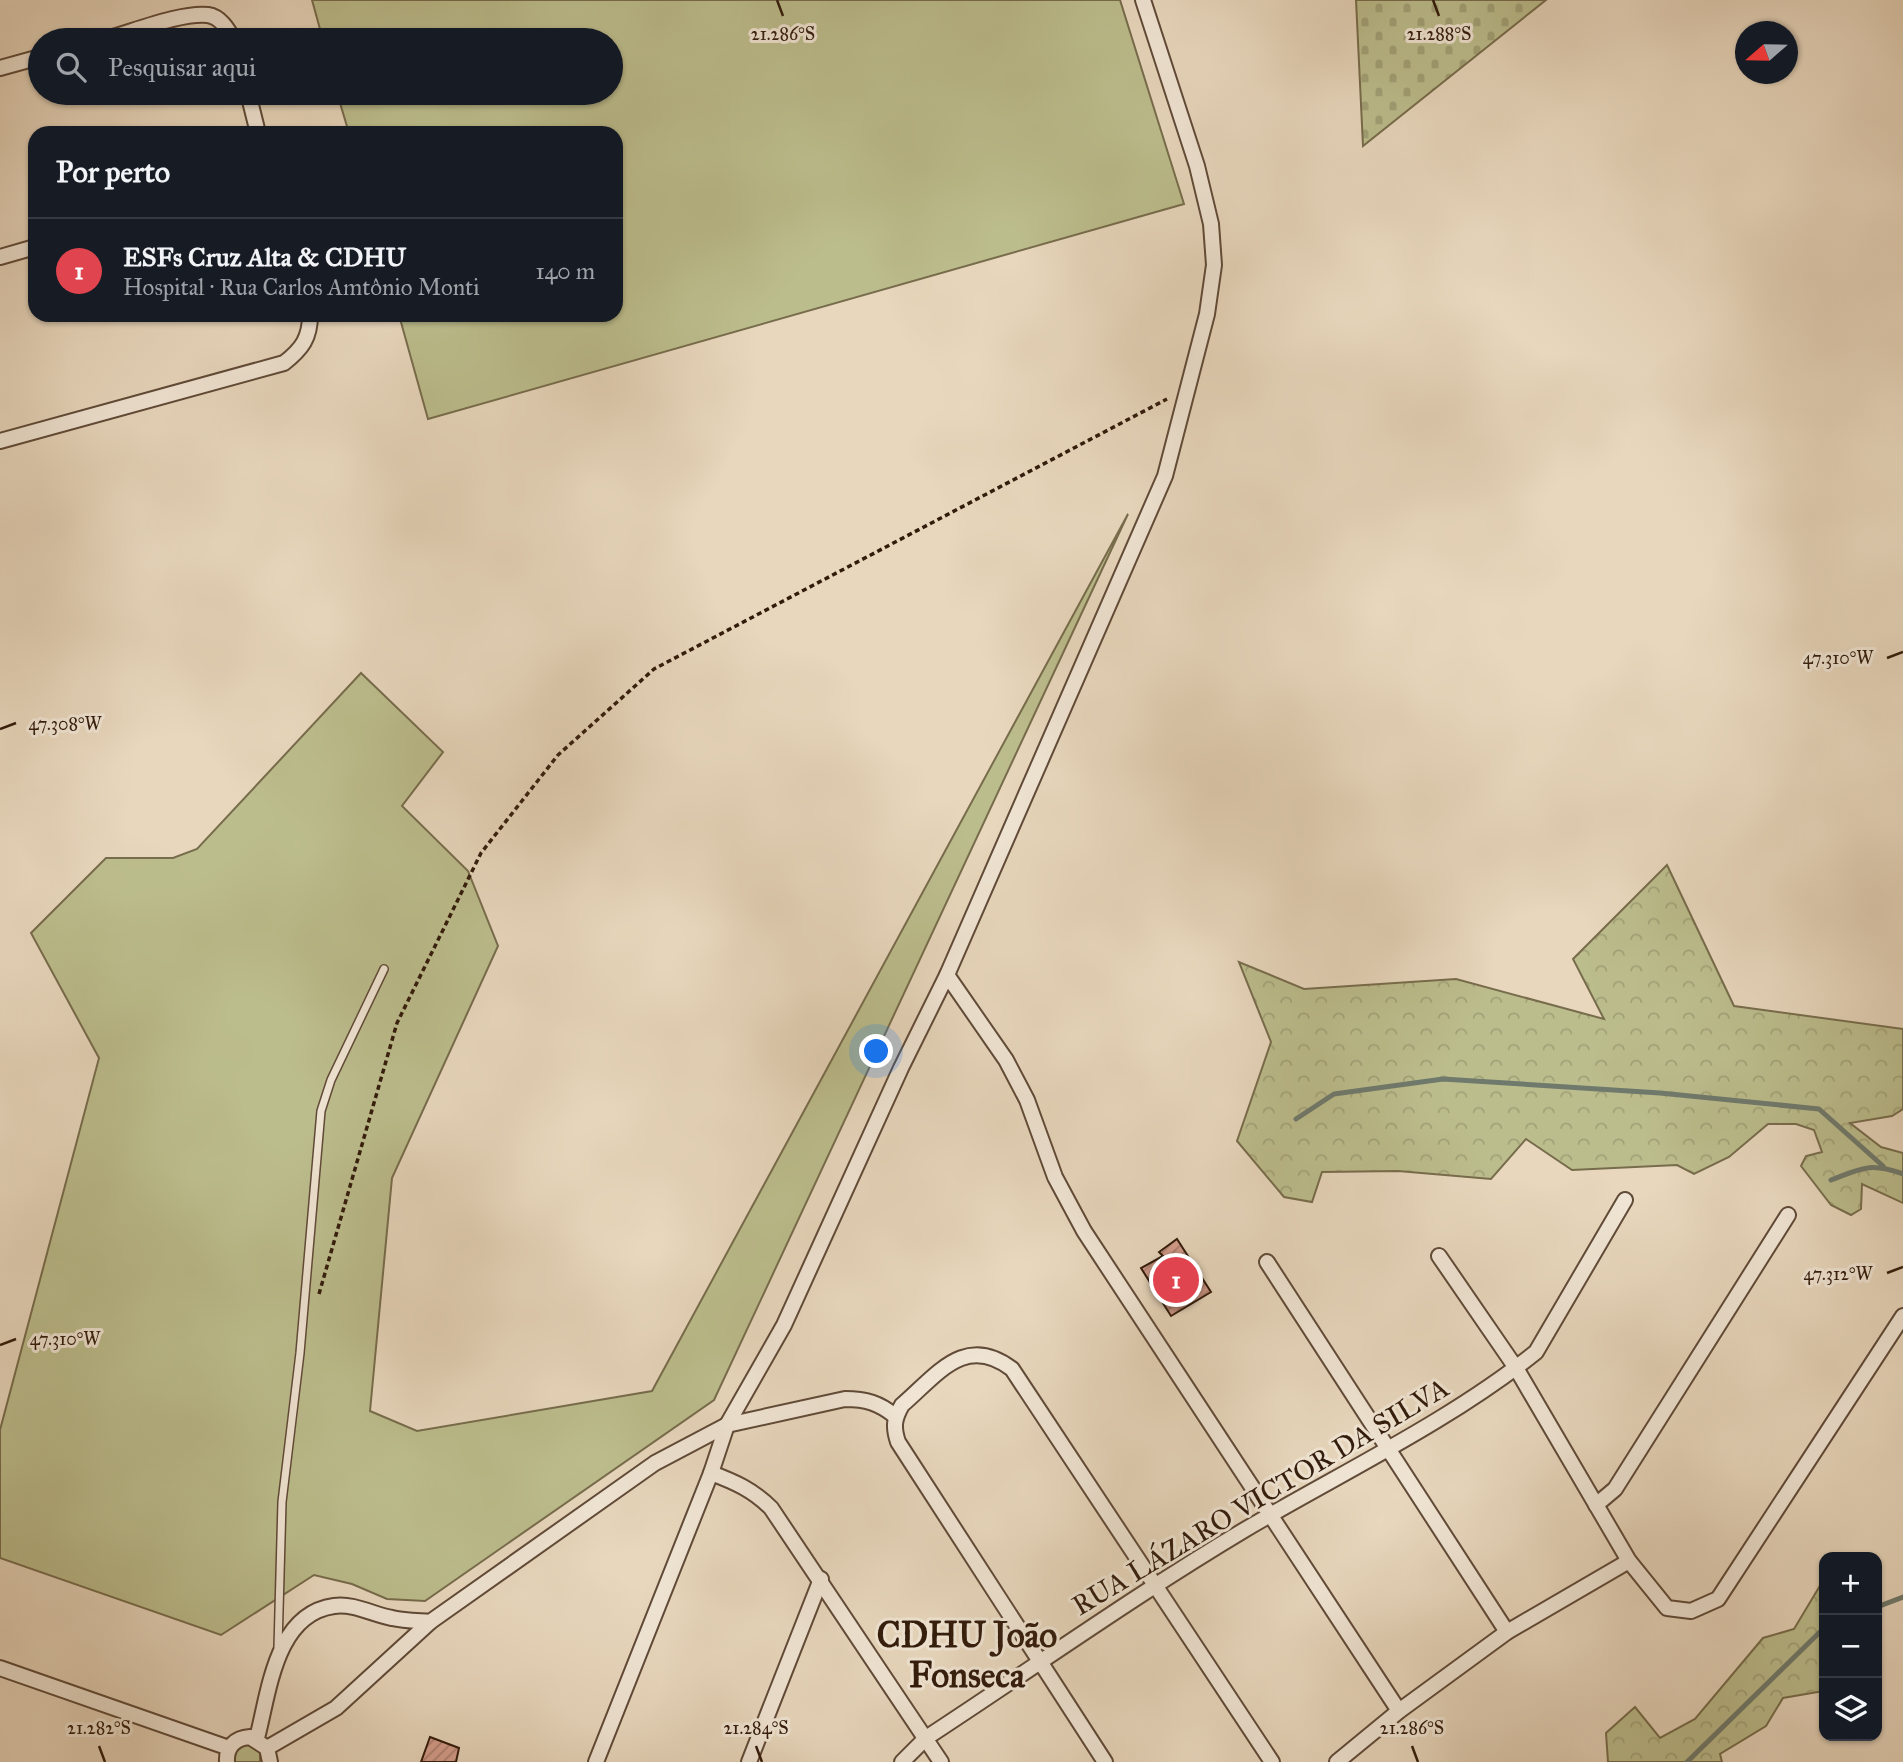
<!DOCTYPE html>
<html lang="pt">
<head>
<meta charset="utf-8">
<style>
  :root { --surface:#171b24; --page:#20242c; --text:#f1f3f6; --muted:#9ea1a6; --line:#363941; --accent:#c59692 }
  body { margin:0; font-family:"IM FELL Great Primer",serif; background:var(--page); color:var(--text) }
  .controls { position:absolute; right:21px; bottom:21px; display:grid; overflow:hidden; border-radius:14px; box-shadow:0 2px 5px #0004 }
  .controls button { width:63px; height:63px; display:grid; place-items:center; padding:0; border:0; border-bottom:2px solid var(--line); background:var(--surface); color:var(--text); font:35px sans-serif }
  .compass { position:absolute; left:1735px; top:21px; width:63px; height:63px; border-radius:50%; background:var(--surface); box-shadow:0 2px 5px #0004; rotate:250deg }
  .you { position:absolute; left:877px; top:1052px; width:24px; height:24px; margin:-18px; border:5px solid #fff; border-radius:50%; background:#1a73e8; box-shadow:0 0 0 10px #1a73e833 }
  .badge { display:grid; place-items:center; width:46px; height:46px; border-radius:50%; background:var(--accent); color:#fff; font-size:23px; font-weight:700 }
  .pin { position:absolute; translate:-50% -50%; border:4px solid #fff; box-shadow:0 2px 7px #0006 }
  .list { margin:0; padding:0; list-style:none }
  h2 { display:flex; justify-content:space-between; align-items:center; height:91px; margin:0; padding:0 28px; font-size:30px }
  h2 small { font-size:23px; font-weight:400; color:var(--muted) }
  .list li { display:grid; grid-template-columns:46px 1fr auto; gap:21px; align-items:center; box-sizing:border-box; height:105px; padding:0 28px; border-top:2px solid var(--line) }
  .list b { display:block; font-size:26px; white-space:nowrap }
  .list p { margin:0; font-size:23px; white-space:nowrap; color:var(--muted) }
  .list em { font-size:23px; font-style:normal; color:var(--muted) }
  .icon { flex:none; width:38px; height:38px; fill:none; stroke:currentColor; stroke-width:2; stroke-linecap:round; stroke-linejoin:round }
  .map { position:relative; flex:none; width:1903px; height:1762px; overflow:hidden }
  .search { position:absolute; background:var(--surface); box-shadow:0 2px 5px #0004; left:28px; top:28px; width:595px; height:77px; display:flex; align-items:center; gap:18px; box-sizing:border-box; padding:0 24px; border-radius:38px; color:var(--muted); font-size:26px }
  .panel { position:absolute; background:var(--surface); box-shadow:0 2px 5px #0004; left:28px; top:126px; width:595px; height:196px; border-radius:21px }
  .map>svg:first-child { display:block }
  .grass { fill:#bcbd8d; stroke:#776c4c; stroke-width:2 }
  .forest { fill:url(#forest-crowns); stroke:#776c4c; stroke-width:2 }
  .cemetery { fill:url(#cemetery-stones); stroke:#776c4c; stroke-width:2 }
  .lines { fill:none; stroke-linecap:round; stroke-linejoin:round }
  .stream { stroke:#6f7a6d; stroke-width:5 }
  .building { fill:url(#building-hatch); stroke:#321b0b; stroke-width:2 }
  .lane-casing { stroke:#604a38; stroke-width:10 }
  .street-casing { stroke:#604a38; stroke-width:18 }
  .path { stroke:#321b0b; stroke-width:3.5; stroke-dasharray:5 3.5; stroke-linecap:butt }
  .lane { stroke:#f0e5d4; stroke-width:7 }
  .street { stroke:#f0e5d4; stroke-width:14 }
  .ticks { fill:none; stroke:#321b0b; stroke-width:2.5 }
  .labels { text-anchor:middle; stroke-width:6; stroke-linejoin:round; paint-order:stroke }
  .street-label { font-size:28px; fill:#321b0b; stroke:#f0e5d4 }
  .district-label { font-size:35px; font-weight:bold; fill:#321b0b; stroke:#f0e5d4 }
  .ticks-label { font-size:18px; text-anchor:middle; fill:#321b0b; stroke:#f0e5d4; stroke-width:6; stroke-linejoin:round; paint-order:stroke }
</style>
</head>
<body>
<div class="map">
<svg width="1903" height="1762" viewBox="0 0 1903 1762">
  <defs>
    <pattern id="forest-crowns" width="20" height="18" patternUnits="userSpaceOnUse" patternTransform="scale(1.75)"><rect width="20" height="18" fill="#bcbd8d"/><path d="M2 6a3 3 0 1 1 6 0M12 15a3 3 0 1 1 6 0" fill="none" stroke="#a2a278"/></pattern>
    <pattern id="cemetery-stones" width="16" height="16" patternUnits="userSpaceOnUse" patternTransform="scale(1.75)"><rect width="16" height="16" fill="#bcbd8d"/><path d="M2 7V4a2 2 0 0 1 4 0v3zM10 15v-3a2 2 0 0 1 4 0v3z" fill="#a2a278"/></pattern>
    <pattern id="building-hatch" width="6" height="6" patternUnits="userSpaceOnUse" patternTransform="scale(1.75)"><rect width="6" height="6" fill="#d69e8d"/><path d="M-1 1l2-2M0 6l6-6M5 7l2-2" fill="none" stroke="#ae8071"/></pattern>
  </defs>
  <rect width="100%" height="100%" fill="#e8d7bd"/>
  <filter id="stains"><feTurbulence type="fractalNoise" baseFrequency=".00286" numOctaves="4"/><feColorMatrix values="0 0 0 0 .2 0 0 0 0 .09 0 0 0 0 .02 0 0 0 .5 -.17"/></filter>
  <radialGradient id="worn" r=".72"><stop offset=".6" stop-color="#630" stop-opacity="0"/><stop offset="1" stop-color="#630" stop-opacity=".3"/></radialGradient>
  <!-- grass -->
  <g class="grass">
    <path d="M312,0H1120L1184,204L428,419L399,315H616V133H349L337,93H611V40H323Z"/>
    <path d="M1128,514L714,1400L425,1601L387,1599L352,1584L314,1575L221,1635L0,1558V1430L99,1058L31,933L106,858H173L197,849L361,673L443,752L402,806L468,871L498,946L392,1178L370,1411L417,1431L652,1391Z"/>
    <path d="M246,1742L260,1751V1762H232L233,1750Z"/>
  </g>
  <!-- forest -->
  <g class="forest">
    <path d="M1667,865L1734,1006L1903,1029V1109L1892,1116L1850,1123L1881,1147L1903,1153V1203L1862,1184L1861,1209L1851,1215L1831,1205L1801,1166L1806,1156L1822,1152L1814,1130L1796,1124H1768L1729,1157L1694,1174L1677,1165L1572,1170L1526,1139L1491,1179L1398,1171L1322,1172L1312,1202L1284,1197L1237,1141L1271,1042L1239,962L1304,989L1456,979L1604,1019L1573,959Z"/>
    <path d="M1821,1584H1824V1691L1783,1698L1766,1726L1720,1754L1722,1762H1608L1606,1733L1635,1707L1660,1738L1695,1719L1763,1638L1794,1629Z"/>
  </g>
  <!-- cemetery -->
  <path class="cemetery" d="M1356,0H1546L1363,146Z"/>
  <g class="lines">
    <!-- stream -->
    <g class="stream">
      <path d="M1296,1119L1334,1094L1443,1079L1660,1093L1819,1109L1883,1166"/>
      <path d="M1831,1180C1862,1168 1870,1162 1903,1174"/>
      <path d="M1877,1607L1903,1597"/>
      <path d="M1687,1762L1824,1628"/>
    </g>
  </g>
  <!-- building -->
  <g class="building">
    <path d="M1177,1239L1211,1292L1171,1316L1141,1268L1163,1256L1159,1252Z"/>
    <path d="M430,1737L459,1748L456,1762H421Z"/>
  </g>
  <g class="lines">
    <defs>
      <path id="lane" d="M278,1647L282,1502L300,1353L321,1111L331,1080L384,969"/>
      <g id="street">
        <path d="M102,40C130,33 180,12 208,15C221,17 228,30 234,40"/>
        <path d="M0,68L40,57"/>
        <path d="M248,93L258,133"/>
        <path d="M0,257L35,247"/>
        <path d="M0,441L284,363C302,349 310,338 310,315"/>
        <path d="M947,975L1006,1060L1027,1100L1055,1177L1084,1231L1399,1711"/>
        <path d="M1439,1256L1516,1368L1629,1561L1667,1608L1691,1611L1718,1599L1903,1316"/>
        <path d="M1267,1262L1507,1632"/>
        <path d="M711,1473C735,1482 753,1490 771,1508L941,1762"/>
        <path d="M1596,1505L1615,1489L1788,1215"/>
        <path d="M0,1668L229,1748"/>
        <path d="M257,1738C269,1693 275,1614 334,1606C354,1603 374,1615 392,1618C405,1621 418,1621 430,1622L655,1463L727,1425L845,1399C866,1399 879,1403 895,1416"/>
        <path d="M267,1748L336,1708L430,1622"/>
        <path d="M227,1762C226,1747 235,1738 250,1737L267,1748L270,1762"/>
        <path d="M596,1762L711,1473L727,1425L784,1325L901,1068L947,975L1165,476L1207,314L1214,265L1211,224L1197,166L1143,0"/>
        <path d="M749,1762L821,1579"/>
        <path d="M902,1762L926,1738C1033,1668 1137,1594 1246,1529C1341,1473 1450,1421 1536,1352L1625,1200"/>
        <path d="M1105,1762L898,1442C893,1427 894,1419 902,1405C937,1375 965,1333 1012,1369L1272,1762"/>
        <path d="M1337,1762L1399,1711L1507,1632L1629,1561"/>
      </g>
    </defs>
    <!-- lane casing -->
    <use href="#lane" class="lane-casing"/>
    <!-- street casing -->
    <use href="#street" class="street-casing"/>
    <!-- path -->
    <path class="path" d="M319,1294L397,1023L481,853L558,755L654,669L1167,399"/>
    <!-- lane -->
    <use href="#lane" class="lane"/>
    <!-- street -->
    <use href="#street" class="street"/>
  </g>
  <!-- ticks -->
  <path class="ticks" d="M777,0L783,16M1433,0L1439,16M1887,658L1903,652M0,729L16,723M1887,1273L1903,1267M0,1345L16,1339M99,1746L105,1762M756,1746L762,1762M1412,1746L1418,1762"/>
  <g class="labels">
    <!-- street labels -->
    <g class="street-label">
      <text transform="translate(1260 1496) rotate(-31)" y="10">RUA LÁZARO VICTOR DA SILVA</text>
    </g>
    <!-- district labels -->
    <g class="district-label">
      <text x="967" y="1647">CDHU João<tspan x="967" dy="40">Fonseca</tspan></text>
    </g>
  </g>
  <g class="ticks-label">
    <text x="783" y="40">21.286°S</text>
    <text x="1439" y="40">21.288°S</text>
    <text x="1838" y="664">47.310°W</text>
    <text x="65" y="730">47.308°W</text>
    <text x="1838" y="1280">47.312°W</text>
    <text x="65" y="1345">47.310°W</text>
    <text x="99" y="1734">21.282°S</text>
    <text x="756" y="1734">21.284°S</text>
    <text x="1412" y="1734">21.286°S</text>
  </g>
  <rect width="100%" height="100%" filter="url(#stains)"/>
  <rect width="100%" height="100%" fill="url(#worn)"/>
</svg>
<div class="controls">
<button>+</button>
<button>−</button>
<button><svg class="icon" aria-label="layers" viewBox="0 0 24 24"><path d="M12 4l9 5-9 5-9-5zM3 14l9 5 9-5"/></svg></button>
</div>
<svg class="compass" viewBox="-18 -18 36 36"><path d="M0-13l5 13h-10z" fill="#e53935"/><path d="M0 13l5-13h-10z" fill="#9ea1a6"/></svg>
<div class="you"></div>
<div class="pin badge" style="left:1176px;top:1280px;background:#e0444e">1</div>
<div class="search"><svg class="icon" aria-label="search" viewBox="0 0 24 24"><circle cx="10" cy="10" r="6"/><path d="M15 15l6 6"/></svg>Pesquisar aqui</div>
<section class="panel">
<h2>Por perto<small></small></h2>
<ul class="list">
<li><span class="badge" style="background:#e0444e">1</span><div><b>ESFs Cruz Alta &amp; CDHU</b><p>Hospital · Rua Carlos Amtônio Monti</p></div><em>140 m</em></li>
</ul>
</section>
</div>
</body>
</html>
